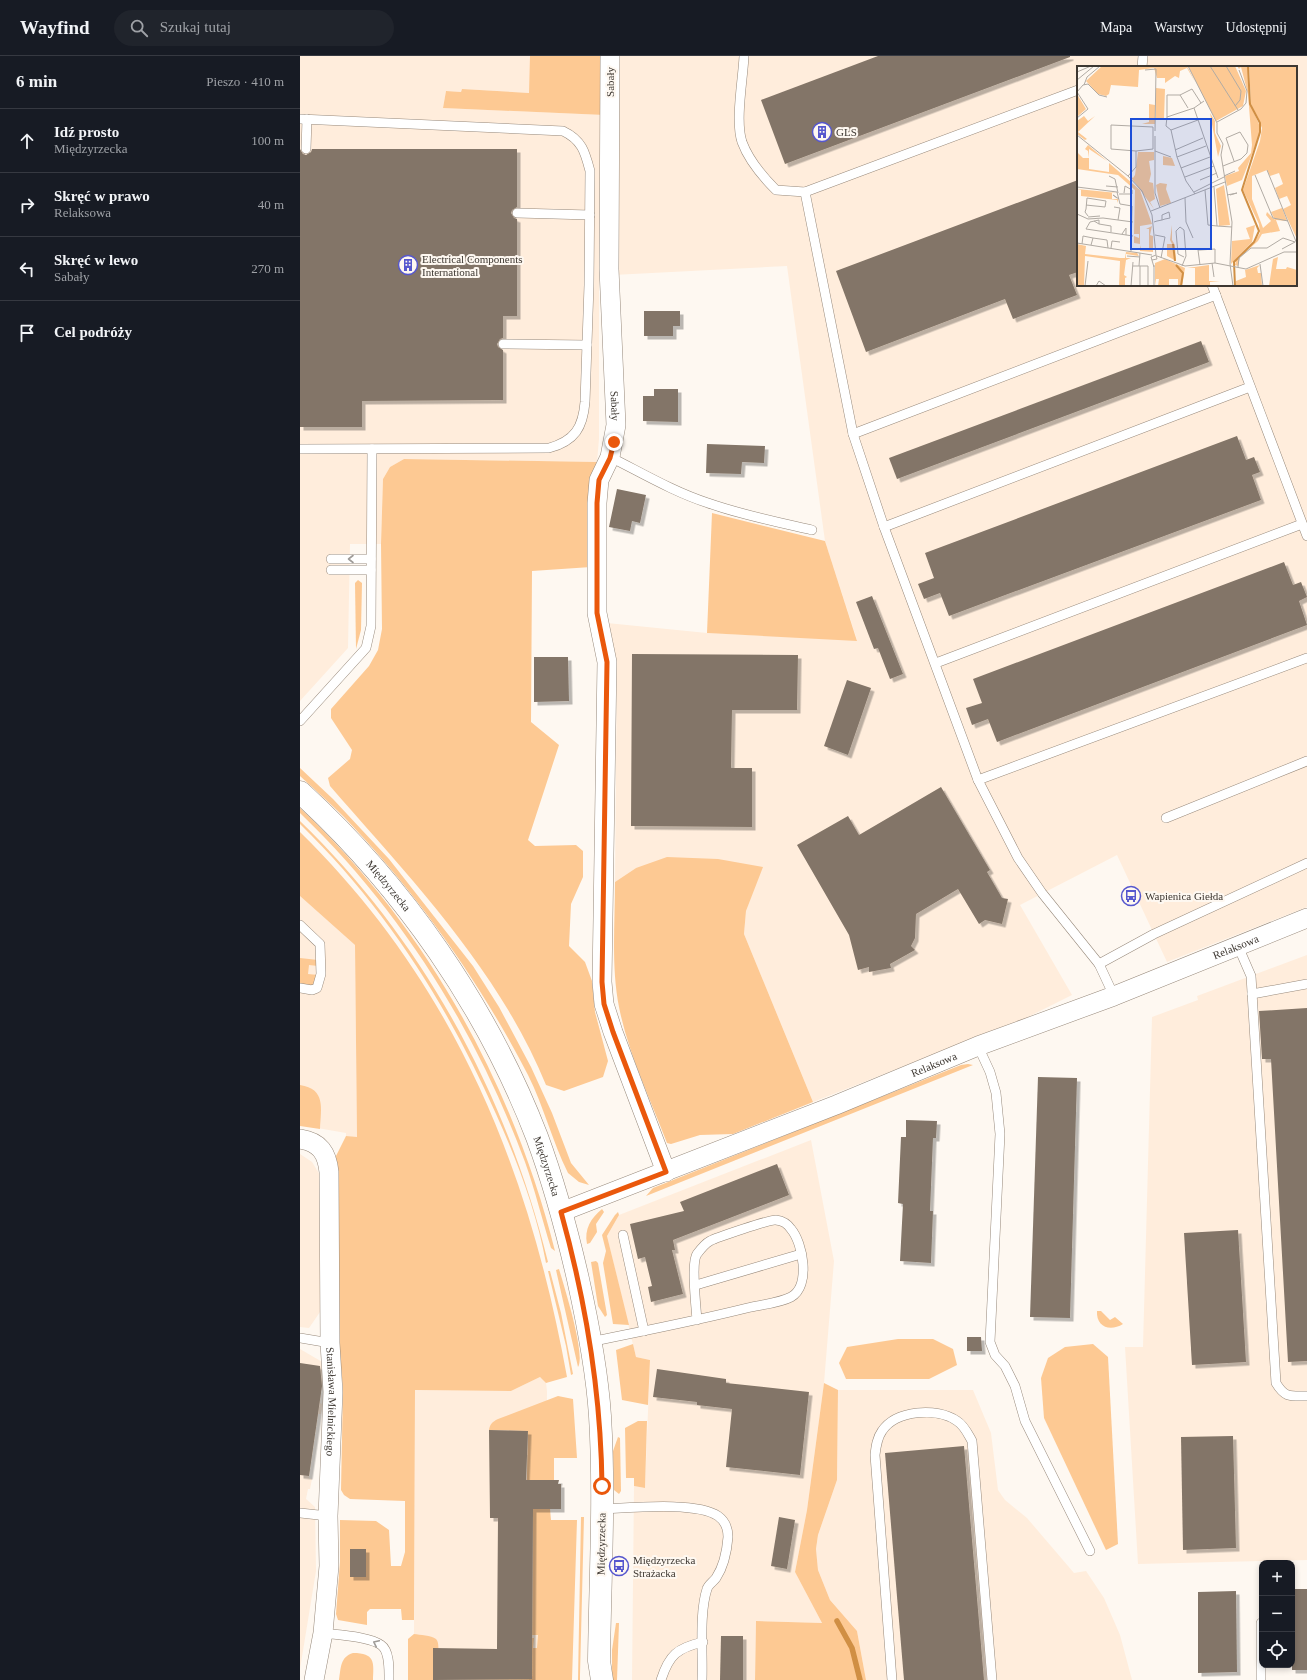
<!DOCTYPE html>
<html lang="pl">
<head>
<meta charset="utf-8">
<style>
  :root { --surface:#171b24; --page:#20242c; --text:#f1f3f6; --muted:#9ea1a6; --line:#363941 }
  body { margin:0; font-family:"Times New Roman",serif; background:var(--page); color:var(--text) }
  .controls { position:absolute; right:12px; bottom:12px; display:grid; overflow:hidden; border-radius:8px; box-shadow:0 2px 6px #0003 }
  .controls button { width:36px; height:36px; display:grid; place-items:center; padding:0; border:0; border-bottom:1px solid var(--line); background:var(--surface); color:var(--text); font:20px sans-serif }
  .stop { position:absolute; width:12px; height:12px; margin:-9px; border:3px solid #ea580c; border-radius:50%; background:#fff }
  .stop.end { background:#ea580c; border-color:#fff; box-shadow:0 1px 4px #0008 }
  .list { margin:0; padding:0; list-style:none }
  h2 { display:flex; justify-content:space-between; align-items:center; height:52px; margin:0; padding:0 16px; font-size:17px }
  h2 small { font-size:13px; font-weight:400; color:var(--muted) }
  .list li { display:grid; grid-template-columns:26px 1fr auto; gap:12px; align-items:center; box-sizing:border-box; height:64px; padding:0 16px; border-top:1px solid var(--line) }
  .list b { display:block; font-size:15px; white-space:nowrap }
  .list p { margin:0; font-size:13px; white-space:nowrap; color:var(--muted) }
  .list em { font-size:13px; font-style:normal; color:var(--muted) }
  .icon { flex:none; width:22px; height:22px; fill:none; stroke:currentColor; stroke-width:2; stroke-linecap:round; stroke-linejoin:round }
  .map { position:relative; flex:none; width:1007px; height:1624px; overflow:hidden }
  header { display:flex; align-items:center; gap:24px; box-sizing:border-box; height:56px; padding:0 20px; background:var(--surface); border-bottom:1px solid var(--line) }
  header strong { font-size:19px }
  nav { display:flex; gap:22px; margin-inline-start:auto; font-size:14px }
  .search { width:280px; height:36px; background:var(--page); display:flex; align-items:center; gap:10px; box-sizing:border-box; padding:0 14px; border-radius:22px; color:var(--muted); font-size:15px }
  main { display:flex }
  aside { flex:1; background:var(--surface) }
  .map>svg:first-child { display:block }
  .built { fill:#ffeddc; fill-rule:evenodd }
  .green { fill:#fdc993 }
  .lines { fill:none; stroke-linecap:round; stroke-linejoin:round }
  .stream { stroke:#d08f44; stroke-width:5.5 }
  .building { fill:#837567; filter:url(#shadow) }
  .lane-casing { stroke:#97897b; stroke-width:10 }
  .street-casing { stroke:#97897b; stroke-width:20 }
  .secondary-casing { stroke:#97897b; stroke-width:23 }
  .lane { stroke:#fff; stroke-width:9 }
  .street { stroke:#fff; stroke-width:19 }
  .secondary { stroke:#fff; stroke-width:22 }
  .oneway { stroke:#9e9b98 }
  .route { stroke:#ea580c; stroke-width:5 }
  .labels { text-anchor:middle; stroke-width:4; stroke-linejoin:round; paint-order:stroke }
  .street-label { font-size:11px; fill:#3d3731; stroke:#fef8f1 }
  .poi-label { font-size:11px; fill:#3d3731; stroke:#fef8f1; text-anchor:start }
  .inset-river { fill:none; stroke:#d08f44; stroke-width:2 }
  .inset-road { fill:none; stroke:#b1aba4; stroke-width:1 }
  .view { fill:#1d4ed8; fill-opacity:0.15; stroke:#1d4ed8; stroke-width:2 }
  .inset-edge { fill:none; stroke:#3d3731; stroke-width:2 }
</style>
</head>
<body>
<header>
<strong>Wayfind</strong>
<div class="search"><svg class="icon" aria-label="search" viewBox="0 0 24 24"><circle cx="10" cy="10" r="6"/><path d="M15 15l6 6"/></svg>Szukaj tutaj</div>
<nav><a>Mapa</a><a>Warstwy</a><a>Udostępnij</a></nav>
</header>
<main>
<aside>
<h2>6 min<small>Pieszo · 410 m</small></h2>
<ul class="list">
<li><svg class="icon" aria-label="ahead" viewBox="0 0 24 24"><path d="M12 20V5M6 11l6-6 6 6"/></svg><div><b>Idź prosto</b><p>Międzyrzecka</p></div><em>100 m</em></li>
<li><svg class="icon" aria-label="right" viewBox="0 0 24 24"><path d="M7 20v-9h11M14 6l5 5-5 5"/></svg><div><b>Skręć w prawo</b><p>Relaksowa</p></div><em>40 m</em></li>
<li><svg class="icon" aria-label="left" viewBox="0 0 24 24"><path d="M17 20v-9H6M10 6l-5 5 5 5"/></svg><div><b>Skręć w lewo</b><p>Sabały</p></div><em>270 m</em></li>
<li><svg class="icon" aria-label="arrive" viewBox="0 0 24 24"><path d="M6 21V4h12l-3 4 3 4H6"/></svg><div><b>Cel podróży</b></div></li>
</ul>
</aside>
<div class="map">
<svg width="1007" height="1624" viewBox="0 0 1007 1624">
  <defs>
    <filter id="shadow"><feDropShadow dx="3.5" dy="3.5" stdDeviation="0" flood-color="#0004"/></filter>
  </defs>
  <rect width="100%" height="100%" fill="#fef8f1"/>
  <!-- built -->
  <g class="built">
    <path d="M0,0H230V37L162,33L161,36L146,35L143,52L304,59L299,210V383L297,406L104,403L90,411L83,423L81,488H50L48,592L0,645Z"/>
    <path d="M316,0H1007V851L867,906L817,799L720,849L772,939L726,962L513,1046L444,878L446,855L462,811L336,812L315,826L317,605L307,567L407,577L557,584L525,485L487,210L313,219ZM778,11H996V229H778Z"/>
    <path d="M0,840L55,889L57,1082L46,1080V1077L0,1069Z"/>
    <path d="M1007,899V1504L838,1508L825,1291H843L852,961L898,944L897,940Z"/>
    <path d="M511,1084L534,1205L524,1327L507,1454L495,1516L522,1567L456,1565L455,1624H332L334,1430L345,1432L350,1304L336,1301L307,1180L319,1159Z"/>
    <path d="M0,1098L12,1106L20,1119V1256L9,1272L0,1271Z"/>
    <path d="M0,1293L24,1307L20,1347L22,1348L21,1358H18L9,1422L12,1423L10,1433H8L6,1443L15,1451L16,1515L0,1613Z"/>
    <path d="M240,1321L246,1327L247,1335L246,1428H238L246,1624H108V1583L114,1578L115,1334L211,1335Z"/>
    <path d="M538,1334H673L691,1377L698,1434L705,1444L727,1462L774,1517L786,1515L804,1542L820,1579L832,1624H566L557,1575L530,1544L518,1514L516,1493L518,1479L537,1424Z"/>
  </g>
  <!-- green -->
  <g class="green">
    <path d="M230,0H305L304,59L143,52L146,35L161,36L162,33L229,37Z"/>
    <path d="M104,403L297,406L291,419V511L232,515L231,666L259,689L228,784L235,790L276,789L283,795V821L271,848L269,890L285,906L292,925L295,956L308,1005L303,1021L264,1035L246,1029C199,914 111,823 30,730L28,722L50,703L52,694L31,662V653L69,610L78,594L82,573L81,488L83,423L90,411Z"/>
    <path d="M412,457L525,485L557,585L407,577Z"/>
    <path d="M58,524L62,527L61,574L56,593L55,527Z"/>
    <path d="M0,712L33,743L89,803L173,910L199,951L231,1011L252,1057L271,1107L289,1129L279,1126L268,1117C252,1085 244,1051 228,1019C180,926 117,837 44,761C30,747 15,734 0,720Z"/>
    <path d="M0,752C126,870 213,1028 255,1195L251,1192C242,1163 235,1134 225,1106C176,974 101,854 0,757Z"/>
    <path d="M0,765C124,885 207,1039 248,1206L246,1207C237,1157 217,1104 196,1058C147,948 87,853 0,768Z"/>
    <path d="M0,776C154,927 229,1111 267,1321L246,1327L240,1321L211,1335L115,1334L114,1564H102L101,1553H70L67,1556V1569L38,1564L36,1558L40,1506V1464L76,1465L89,1474L91,1510H101L105,1496V1445L50,1443L44,1439L41,1434L43,1332L39,1290L36,1100L46,1080L57,1081L55,889L0,840Z"/>
    <path d="M367,801L418,803L463,811L446,855L444,878L513,1046L433,1078L400,1079L371,1088L367,1087C350,1042 328,997 319,951C311,910 315,867 315,826L336,812Z"/>
    <path d="M0,902L18,904V910L9,909L8,918L18,919L16,928L11,930L0,929Z"/>
    <path d="M668,1008L673,1009L346,1140L353,1132L661,1009Z"/>
    <path d="M0,1029C26,1033 21,1052 20,1073L0,1070Z"/>
    <path d="M302,1153L304,1156L296,1168L297,1176L290,1187L287,1188C284,1173 291,1162 302,1153Z"/>
    <path d="M318,1156L319,1159L307,1180L329,1269L313,1268L303,1207L306,1195L302,1179L315,1159Z"/>
    <path d="M296,1205L298,1207L307,1259L305,1261L298,1250L291,1206Z"/>
    <path d="M259,1213C264,1230 286,1299 278,1311L256,1214Z"/>
    <path d="M250,1215L261,1257L273,1318L271,1319L266,1290L248,1215Z"/>
    <path d="M797,1255H801L810,1264L815,1261L823,1268C810,1276 796,1271 797,1255Z"/>
    <path d="M598,1283H633L653,1293L657,1309L629,1323H546L539,1307L547,1291Z"/>
    <path d="M333,1288L336,1301L350,1304L348,1349L322,1344L316,1294Z"/>
    <path d="M793,1288L808,1301L818,1488L806,1494L744,1362L741,1322L748,1302L765,1291Z"/>
    <path d="M524,1327L538,1334L537,1424L518,1479L516,1493L518,1514L530,1544L557,1575L566,1624H455L456,1565L522,1567L495,1516L507,1454Z"/>
    <path d="M258,1340L273,1343L277,1402H254V1424H248L237,1453H250L251,1464H277L272,1624H108V1583L114,1578C120,1579 131,1579 136,1583C142,1588 135,1615 133,1624L232,1623L230,1582H234L233,1592H237L238,1579H232L233,1461H226L228,1375L189,1374C190,1368 192,1366 198,1363Z"/>
    <path d="M338,1365H347L345,1432L334,1430V1422H326L325,1372Z"/>
    <path d="M318,1381L320,1382L321,1435L319,1438L314,1434L313,1395Z"/>
    <path d="M281,1461H284L280,1619V1624H278Z"/>
    <path d="M316,1567H319L317,1624H312V1594Z"/>
    <path d="M53,1597C75,1597 74,1606 73,1624H39C41,1612 40,1601 53,1597Z"/>
  </g>
  <g class="lines">
    <!-- stream -->
    <path class="stream" d="M537,1565L552,1592L560,1624"/>
  </g>
  <!-- building -->
  <g class="building">
    <path d="M578,0H770V1L485,108L461,44Z"/>
    <path d="M0,93L3,98L6,99L11,96L12,93H217V151L212,154L211,157L214,162L217,163V260H203V282L200,283L197,288L198,291L203,294V344L62,345V371H0Z"/>
    <path d="M778,124V216L769,219L777,239L713,263L705,243L566,296L536,215Z"/>
    <path d="M344,255H380V270H373V280H344Z"/>
    <path d="M901,285L909,306L597,423L589,402Z"/>
    <path d="M354,333H378V366L343,365V340H354Z"/>
    <path d="M937,380L946,404L954,401L960,416L952,419L961,444L649,560L640,537L624,543L618,528L634,522L625,497Z"/>
    <path d="M407,388L465,390L464,407L442,406L441,418L406,417Z"/>
    <path d="M317,433L346,439L340,467L332,465L330,475L309,471Z"/>
    <path d="M984,506L993,529L1001,526L1007,541L999,545L1007,569L697,686L688,663L672,669L666,652L682,647L673,623Z"/>
    <path d="M572,540L603,618L590,623L578,592L574,593L556,546Z"/>
    <path d="M332,598L498,599L497,654H432L431,712H452V771L331,770Z"/>
    <path d="M234,601H268L269,645L234,646Z"/>
    <path d="M547,624L571,632L548,699L524,690Z"/>
    <path d="M641,731L690,814L687,816L702,842L708,843L702,868L685,864L679,868L658,833L616,858L615,882L611,890L615,894L590,908L591,912L569,916V911L558,914L549,879L497,789L548,760L559,779Z"/>
    <path d="M1007,952V1305L988,1306L971,1003H962L959,955Z"/>
    <path d="M738,1021L777,1022L770,1262L730,1261Z"/>
    <path d="M606,1064L637,1065L636,1082H633L630,1155H633L631,1207L600,1205L603,1148L598,1147L601,1081H606Z"/>
    <path d="M477,1108L489,1139L373,1184L375,1194H372L383,1238L351,1246L348,1231L352,1230L345,1201L338,1203L330,1168L384,1155L380,1146Z"/>
    <path d="M938,1174L946,1306L892,1309L884,1177Z"/>
    <path d="M667,1281H681L682,1295H667Z"/>
    <path d="M0,1307L20,1310L22,1330L9,1420L0,1419Z"/>
    <path d="M357,1313L426,1323V1327L509,1336L500,1419L426,1411L432,1353L397,1349V1346L353,1341Z"/>
    <path d="M189,1374L228,1375L226,1424H259L258,1428H261V1453H233L232,1623L133,1624V1592L197,1593L198,1462H190Z"/>
    <path d="M933,1380L936,1492L883,1494L881,1381Z"/>
    <path d="M664,1390L684,1624H604L585,1397Z"/>
    <path d="M479,1461L495,1464L487,1513L471,1510Z"/>
    <rect x="50" y="1493" width="16" height="28"/>
    <rect x="992" y="1533" width="15" height="81"/>
    <path d="M936,1535L937,1616L898,1617V1536Z"/>
    <path d="M421,1580H443V1624H420Z"/>
  </g>
  <g class="lines">
    <defs>
      <g id="lane">
        <path d="M444,0C443,23 435,65 442,86C449,105 462,120 476,134L505,136L778,34"/>
        <path d="M842,11L843,0"/>
        <path d="M0,63L263,75C282,84 285,96 290,115L289,229L285,346C283,371 275,385 249,392L0,393"/>
        <path d="M6,93L7,63"/>
        <path d="M505,136L553,378L584,471L678,724L718,802L742,837L799,908L814,940"/>
        <path d="M217,157L290,159"/>
        <path d="M912,229L1007,480"/>
        <path d="M203,288L287,289"/>
        <path d="M553,378L916,239"/>
        <path d="M310,401C342,417 374,436 408,447C442,459 477,466 512,474"/>
        <path d="M584,471L950,331"/>
        <path d="M31,503H71"/>
        <path d="M31,514H71"/>
        <path d="M636,607L1002,468"/>
        <path d="M0,665L66,592L71,570L72,393"/>
        <path d="M678,724L1007,602"/>
        <path d="M866,762L1007,705"/>
        <path d="M0,869L20,888L21,918L17,932L12,934L0,932"/>
        <path d="M938,890L951,920L976,1327C985,1342 990,1340 1007,1340"/>
        <path d="M799,908L854,878L1007,807"/>
        <path d="M952,938L1007,928"/>
        <path d="M678,990L690,1016L696,1037L700,1078L690,1286L695,1299L705,1310L715,1330L725,1365L790,1495"/>
        <path d="M323,1179L344,1275"/>
        <path d="M396,1229L501,1198"/>
        <path d="M0,1282L30,1287"/>
        <path d="M290,1286C343,1275 395,1265 447,1252C459,1249 480,1247 491,1241C511,1230 503,1187 491,1173C487,1167 483,1165 476,1164C471,1163 415,1182 410,1185C406,1187 400,1194 397,1198C391,1206 396,1251 397,1264"/>
        <path d="M301,1453C328,1452 397,1445 418,1460C425,1465 428,1473 428,1481C427,1494 424,1510 416,1522C413,1526 408,1529 407,1533C399,1557 403,1598 402,1624"/>
        <path d="M0,1457L28,1460"/>
        <path d="M961,1567V1624"/>
        <path d="M23,1577C37,1579 69,1580 81,1589C90,1595 89,1614 89,1624"/>
        <path d="M361,1624C369,1599 377,1592 403,1586"/>
        <path d="M592,1624L575,1399C576,1390 577,1382 582,1375C596,1354 637,1351 657,1365C664,1369 668,1378 672,1385L692,1624"/>
      </g>
      <g id="street">
        <path id="s1" d="M310,0L309,213L316,369L310,401L299,424L297,447V557L307,606L302,926L304,948L313,976L366,1116"/>
        <path id="s2" d="M0,1083C20,1086 27,1097 29,1116L30,1287L33,1336L28,1460L29,1510L23,1577L14,1624"/>
        <path id="s3" d="M261,1156L536,1049L678,990L814,940L1007,862"/>
      </g>
      <g id="secondary">
        <path id="s4" d="M0,736C103,830 187,951 237,1081C254,1127 267,1175 278,1223C288,1268 297,1314 300,1360C305,1441 300,1523 299,1605L302,1624"/>
      </g>
    </defs>
    <!-- lane casing -->
    <use href="#lane" class="lane-casing"/>
    <!-- street casing -->
    <use href="#street" class="street-casing"/>
    <!-- secondary casing -->
    <use href="#secondary" class="secondary-casing"/>
    <!-- lane -->
    <use href="#lane" class="lane"/>
    <!-- street -->
    <use href="#street" class="street"/>
    <!-- secondary -->
    <use href="#secondary" class="secondary"/>
  </g>
  <!-- one-way arrows -->
  <defs><path id="oneway-chevron" d="M-2-3.5L2.5 0L-2 3.5" fill="none" stroke-width="1.6" stroke-linecap="round" stroke-linejoin="round"/></defs>
  <g class="oneway">
    <use href="#oneway-chevron" transform="translate(51 503) rotate(-180)"/>
    <use href="#oneway-chevron" transform="translate(76 1587) rotate(-155)"/>
  </g>
  <g class="lines">
    <!-- route -->
    <path class="route" d="M302,1430C301,1336 286,1246 261,1156L366,1116L313,976L304,948L302,926L307,606L297,557V447L299,424L310,402L314,386"/>
  </g>
  <!-- icons -->
  <defs>
    <symbol id="building-ring" viewBox="-11 -11 22 22"><circle r="9.5" fill="#fef8f1" stroke="#5657ce" stroke-width="1.5"/><path d="M-4-6H4V6H1V3H-1V6H-4ZM-2.5-4.3h1.7v1.8h-1.7ZM.8-4.3h1.7v1.8H.8ZM-2.5-1h1.7V.8h-1.7ZM.8-1h1.7V.8H.8Z" fill="#5657ce"/></symbol>
    <symbol id="bus-ring" viewBox="-11 -11 22 22"><circle r="9.5" fill="#fef8f1" stroke="#5657ce" stroke-width="1.5"/><path d="M-5-6H5V4H4V6H2V4H-2V6H-4V4H-5ZM-3.5-4V0h7V-4ZM-3.5 1.2v1.5H-2V1.2ZM2 1.2v1.5H3.5V1.2Z" fill="#5657ce"/></symbol>
  </defs>
  <g fill-rule="evenodd">
    <use href="#building-ring" x="511" y="65" width="22" height="22"/>
    <use href="#building-ring" x="97" y="198" width="22" height="22"/>
    <use href="#bus-ring" x="820" y="829" width="22" height="22"/>
    <use href="#bus-ring" x="308" y="1499" width="22" height="22"/>
  </g>
  <g class="labels">
    <!-- street labels -->
    <g class="street-label">
      <text transform="translate(310 26) rotate(-90)" y="4">Sabały</text>
      <text dy="4" stroke="none"><textPath href="#s1" startOffset="350">Sabały</textPath></text>
      <text dy="4" stroke="none"><textPath href="#s4" startOffset="129">Międzyrzecka</textPath></text>
      <text dy="4" stroke="none"><textPath href="#s3" startOffset="725">Relaksowa</textPath></text>
      <text dy="4" stroke="none"><textPath href="#s3" startOffset="401">Relaksowa</textPath></text>
      <text dy="4" stroke="none"><textPath href="#s4" startOffset="453">Międzyrzecka</textPath></text>
      <text dy="4" stroke="none"><textPath href="#s2" startOffset="278">Stanisława Mielnickiego</textPath></text>
      <text transform="translate(301 1488) rotate(-89)" y="4">Międzyrzecka</text>
    </g>
    <!-- poi labels -->
    <g class="poi-label">
      <text x="536" y="80">GLS</text>
      <text x="122" y="207">Electrical Components<tspan x="122" dy="13">International</tspan></text>
      <text x="845" y="844">Wapienica Giełda</text>
      <text x="333" y="1508">Międzyrzecka<tspan x="333" dy="13">Strażacka</tspan></text>
    </g>
  </g>
  <!-- overview -->
  <g transform="translate(777 10)">
    <rect width="220" height="220" fill="#fef8f1"/>
    <path d="M25,0H110L118,16L110,2L103,5L102,12L98,10L88,17V12H80L77,2L62,4L61,21L34,19L32,28L29,30L21,28L9,15ZM111,0H158L169,25L166,40L139,55ZM160,0H171L173,38L182,58V70L165,114L150,120L148,110L162,105L161,102L174,87L175,79L171,28L164,1L162,3ZM172,0H220V173L206,143L214,139L210,130L202,133L198,122L206,118L202,107L193,110L190,104L175,110V133L186,162L194,155L189,149L190,146L198,154L194,146L205,142L210,155L199,154L203,165L185,168L181,175L163,191L161,200L158,199L160,192L177,176L183,167L182,158L166,124L183,75L185,62L174,38ZM79,22L88,23L87,53H79ZM0,28L9,43L0,51ZM72,38L78,39V58H65L72,56ZM133,47L138,55V67L144,80L141,91ZM7,50L11,55L18,50L1,66L10,73L8,74L0,68V55ZM11,79L30,95L12,83V103L32,106V97L63,124L75,158L63,160V178L57,177V170L62,172V168H57L58,124L41,109L0,103V86L6,92H12L11,85L8,83ZM61,86H77V94L72,95L74,108L72,116L76,117L78,133L73,136L77,143L53,110L56,112L58,109ZM86,90L95,92L98,100L86,99ZM83,117L90,118L89,123L94,137L83,140L79,119ZM147,119L153,159L142,160L139,123ZM0,123L40,127H35V133H41V137L40,134L4,130V124ZM95,159V174L98,179L99,195L90,190V178H95L93,174ZM178,159L175,176L154,198L155,175L173,173L169,162ZM75,160L73,169L76,170V186L63,185V179L64,183L72,182V163H69ZM0,178L9,180L8,188L43,192H48L49,186L60,187L62,190L49,188V192H54L49,194L47,209L50,211L48,212V220H42L43,195L8,190L7,220H0ZM201,191L199,203H209L210,201L220,204V220H192L196,193ZM88,193L108,202L105,220H101V213H92V220H81L82,213H79L78,220V197ZM132,199V215H143L133,216V220H118V202H110ZM183,199L180,202L181,207H184L185,220H159V215L169,211L168,204Z" fill="#fdc993"/>
    <path class="inset-river" d="M96,178L98,195M99,199L106,207L104,220M158,220L157,196L177,176L182,165L165,124L183,66V57L173,38L171,0"/>
    <path class="inset-road" d="M111,0L140,57V67L146,78L144,89L155,156L153,198L156,220M133,0L161,44M149,0L164,25L163,34L158,40M68,4L79,3L78,65M0,6L14,0M0,14L17,0M7,19L10,11L23,0M103,29L115,23L124,37M117,42L127,35M90,51V29H103L111,42M0,52L11,43L0,26L6,19L11,18L22,29L30,31M140,56L164,43L169,37L170,25L162,4M94,64L121,54M0,69L51,110L65,125L75,149L79,189M78,70V127L83,142M98,84L126,72M78,85L94,91M100,91L129,80M146,100L151,98L164,93L170,87L171,79L163,66L149,72L157,95M104,102L133,91M190,104L220,178M178,109L196,152L211,155M32,110L38,113L41,127M51,110L59,101V85L76,83V61L34,59V83L59,85M147,110L158,105M108,111L137,100M123,114L140,107M29,120L41,121M0,121L40,126L43,138L55,140L54,185M128,124L131,159L140,160L137,121M117,126L147,111M42,128H55V124L48,120L47,127M118,128L109,115L100,91L94,64L89,60L90,51L117,42L141,112M150,129L160,127L153,129M40,132L36,129L42,133M108,132L109,156L116,172M9,139L28,141L29,135L10,132L9,143L8,146L11,150M37,141L43,142L41,154M74,145L148,116M0,148L11,153L26,152L56,156M11,151L23,150M17,155L22,158V154L13,156L9,163L56,170M77,156L80,155L85,154L88,153L93,152L92,146L85,149V154M22,158L34,160V166M140,160L155,161M45,168L49,162V169M78,169L88,171L84,192M0,177L75,189M5,178L6,170L16,172M14,179L16,172L30,174L31,182M34,182L35,175L43,176M205,183L218,176M50,190L63,191M80,190L108,200L138,197L169,203L207,186H220M75,194L80,193L79,189L74,191L77,201M135,197L137,211M183,198L186,220M123,199L121,184H123L138,183V197M56,200H71V220M62,200L63,187M105,200L109,190L107,164L103,161L99,165L101,188L107,191M161,201L162,192L174,182H190L206,172L218,176M8,220L11,195M19,220L22,215L29,220M54,220L56,196M63,220V200M77,220V199"/>
    <path class="view" d="M54,53H134V183H54Z"/>
    <rect width="220" height="220" class="inset-edge"/>
  </g>
</svg>
<div class="controls">
<button>+</button>
<button>−</button>
<button><svg class="icon" aria-label="locate" viewBox="0 0 24 24"><circle cx="12" cy="12" r="6"/><path d="M12 2v4M12 18v4M2 12h4M18 12h4"/></svg></button>
</div>
<div class="stop" style="left:302px;top:1430px"></div>
<div class="stop end" style="left:314px;top:386px"></div>
</div>
</main>
</body>
</html>
